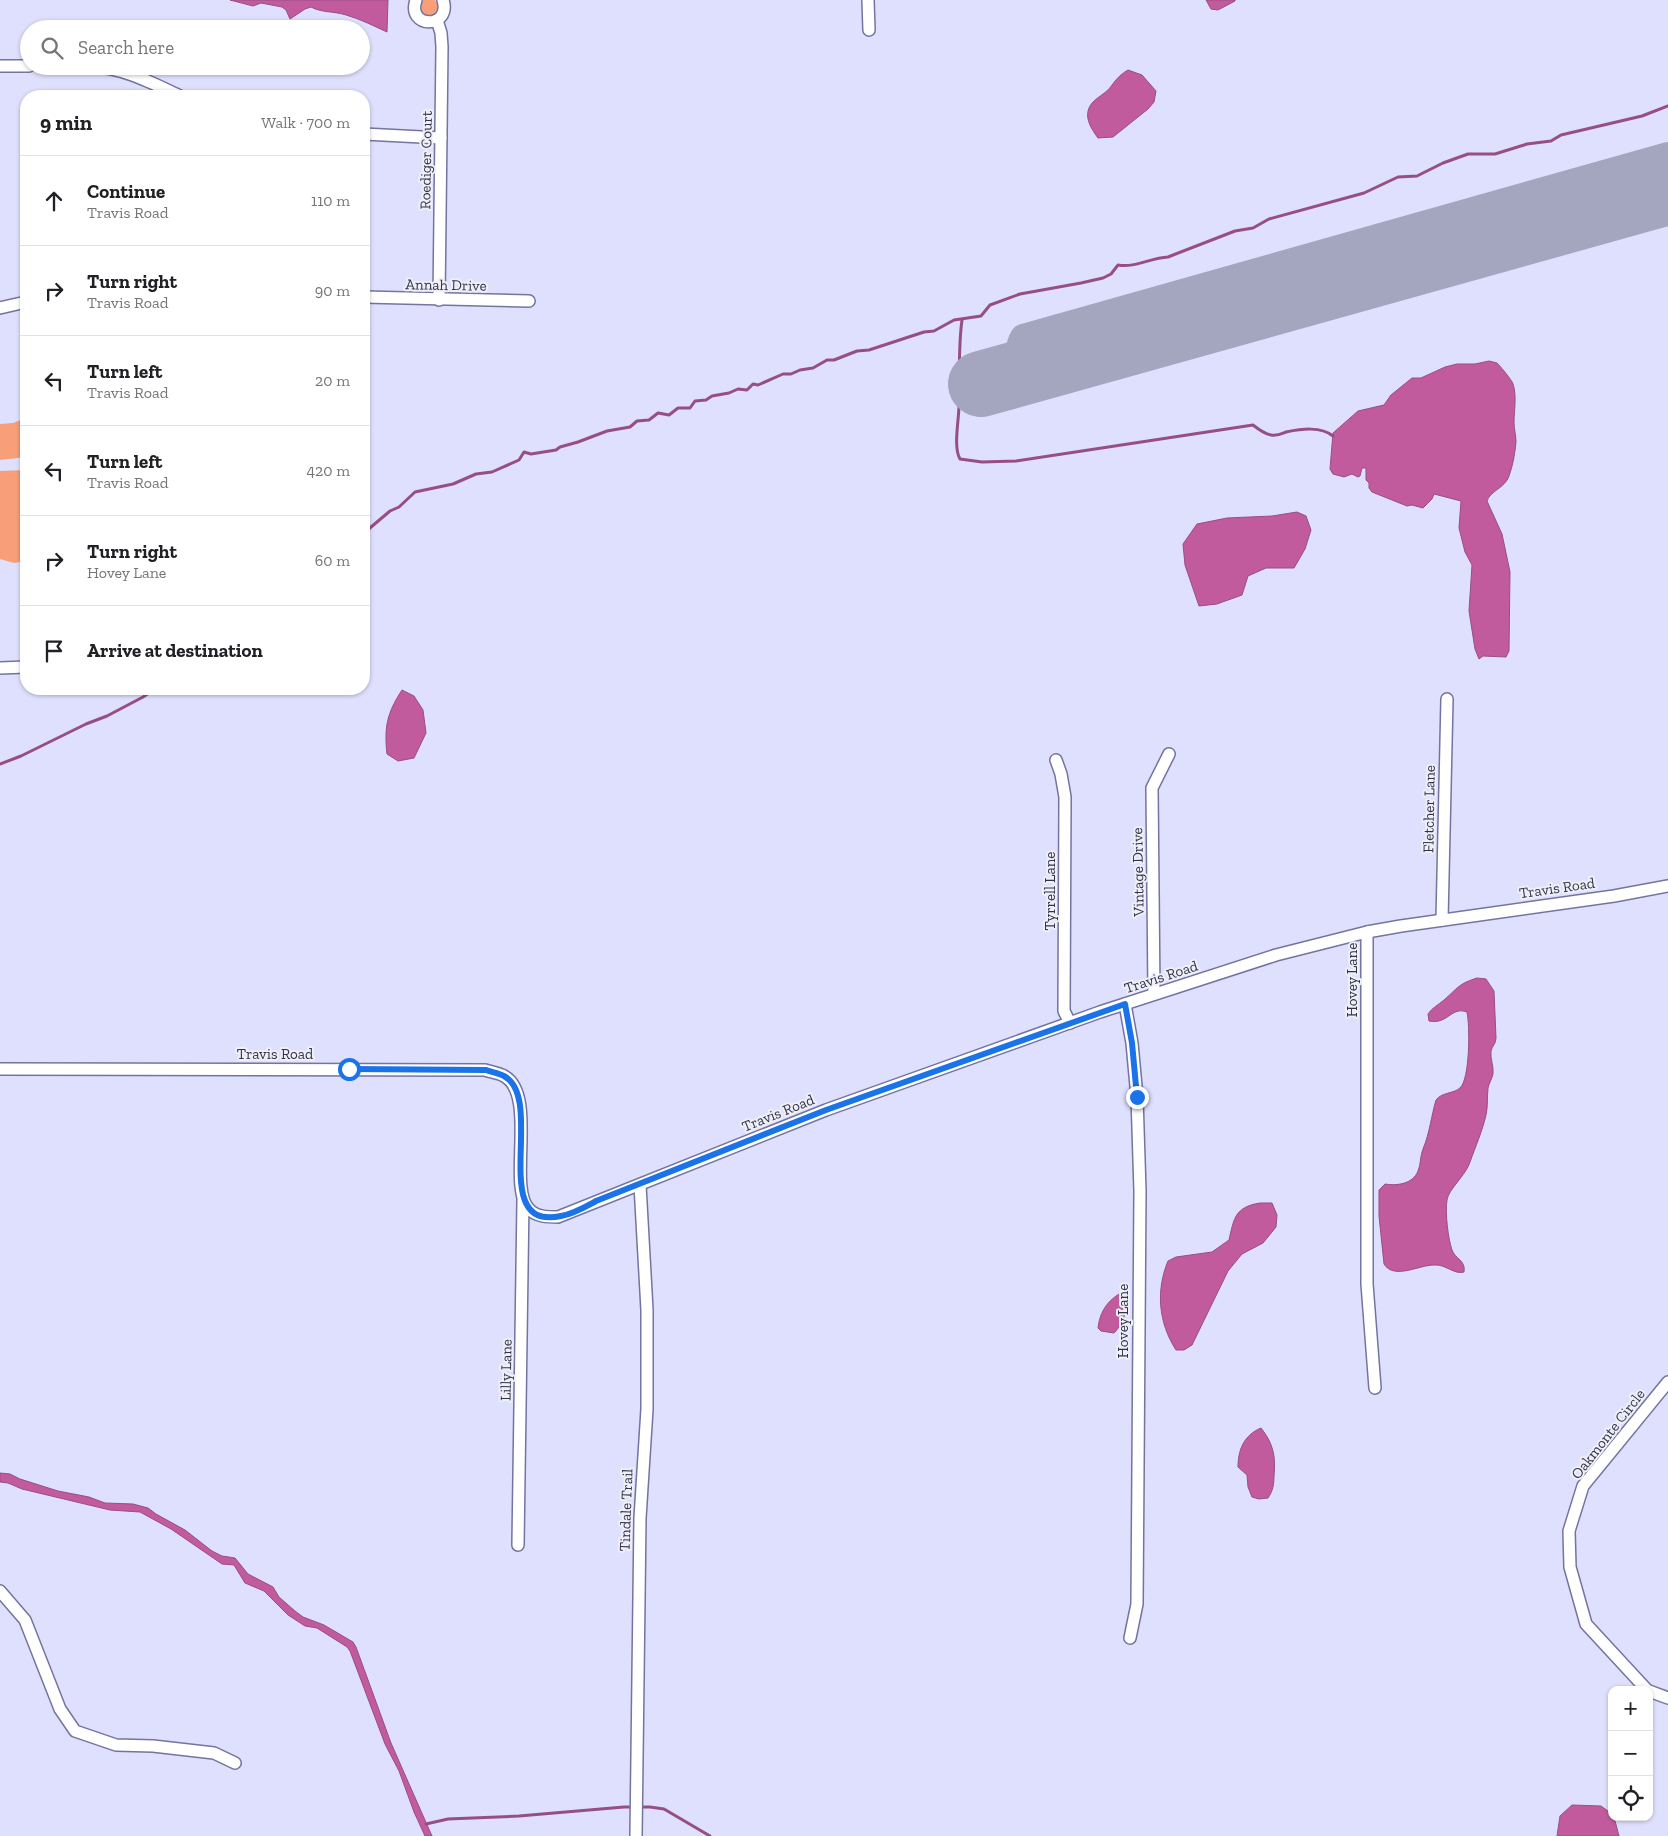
<!DOCTYPE html>
<html lang="en">
<head>
<meta charset="utf-8">
<style>
  :root { --surface:#fff; --page:#f2f2f2; --text:#202124; --muted:#757577; --line:#e0e0e0 }
  body { margin:0; font-family:"Zilla Slab",serif; background:var(--page); color:var(--text) }
  .controls { position:absolute; right:15px; bottom:15px; display:grid; overflow:hidden; border-radius:10px; box-shadow:0 1px 4px #0004 }
  .controls button { width:45px; height:45px; display:grid; place-items:center; padding:0; border:0; border-bottom:1px solid var(--line); background:var(--surface); color:var(--text); font:25px sans-serif }
  .stop { position:absolute; width:15px; height:15px; margin:-11px; border:4px solid #1a73e8; border-radius:50%; background:#fff }
  .stop.end { background:#1a73e8; border-color:#fff; box-shadow:0 1px 5px #0008 }
  .list { margin:0; padding:0; list-style:none }
  h2 { display:flex; justify-content:space-between; align-items:center; height:65px; margin:0; padding:0 20px; font-size:21px }
  h2 small { font-size:16px; font-weight:400; color:var(--muted) }
  .list li { display:grid; grid-template-columns:32px 1fr auto; gap:15px; align-items:center; box-sizing:border-box; height:90px; padding:0 20px; border-top:1px solid var(--line) }
  .list b { display:block; font-size:19px; white-space:nowrap }
  .list p { margin:0; font-size:16px; white-space:nowrap; color:var(--muted) }
  .list em { font-size:16px; font-style:normal; color:var(--muted) }
  .icon { flex:none; width:28px; height:28px; fill:none; stroke:currentColor; stroke-width:2; stroke-linecap:round; stroke-linejoin:round }
  .map { position:relative; flex:none; width:1668px; height:1836px; overflow:hidden }
  .search { position:absolute; background:var(--surface); box-shadow:0 1px 4px #0004; left:20px; top:20px; width:350px; height:55px; display:flex; align-items:center; gap:12px; box-sizing:border-box; padding:0 18px; border-radius:28px; color:var(--muted); font-size:19px }
  .panel { position:absolute; background:var(--surface); box-shadow:0 1px 4px #0004; left:20px; top:90px; width:350px; height:605px; border-radius:20px }
  .map>svg:first-child { display:block }
  .green { fill:#f89e78 }
  .water { fill:#c25a9e; stroke:#974e84 }
  .lines { fill:none; stroke-linecap:round; stroke-linejoin:round }
  .stream { stroke:#974e84; stroke-width:3 }
  .taxiway { stroke:#a4a6c0; stroke-width:26 }
  .runway { stroke:#a4a6c0; stroke-width:66 }
  .street-casing { stroke:#7374a0; stroke-width:14 }
  .street { stroke:#fff; stroke-width:11 }
  .route { stroke:#1a73e8; stroke-width:6 }
  .labels { text-anchor:middle; stroke-width:4; stroke-linejoin:round; paint-order:stroke }
  .street-label { font-size:15px; fill:#323346; stroke:#efeff9 }
</style>
</head>
<body>
<div class="map">
<svg width="1668" height="1836" viewBox="0 0 1668 1836">
  <rect width="100%" height="100%" fill="#dee0fe"/>
  <!-- green -->
  <g class="green">
    <circle cx="429" cy="7" r="9"/>
    <path d="M26,418V457L0,460V424L13,423Z"/>
    <path d="M26,470V561L14,563L0,559V471Z"/>
  </g>
  <!-- water -->
  <g class="water">
    <path d="M230,0H388L387,32C374,26 360,19 346,15C334,11 322,13 311,7L305,9L290,19L286,10L282,7L261,3L253,6Z"/>
    <path d="M1206,0H1235V1L1218,10L1211,9Z"/>
    <path d="M1128,70L1142,75L1156,91L1154,102L1148,109L1113,137L1098,138C1090,127 1082,114 1093,102C1098,97 1104,94 1109,89C1116,80 1118,76 1128,70Z"/>
    <path d="M1489,361L1497,363C1500,366 1512,380 1513,384C1517,395 1514,411 1514,423C1514,429 1516,435 1516,442C1515,453 1513,465 1509,476C1505,488 1490,491 1487,501L1502,534L1510,572L1509,651L1506,657L1483,656L1479,659L1475,649L1469,611L1472,565L1465,552L1459,528L1461,501L1434,494L1432,499L1423,508L1412,505L1407,506L1372,492L1369,488V483L1366,480V468H1362L1360,476L1358,477L1352,474L1344,477L1333,474L1330,469L1333,433L1358,411L1384,405L1391,395L1412,378H1421L1445,367L1457,364H1475Z"/>
    <path d="M1297,512L1306,516L1311,530L1305,549L1294,568H1266L1248,576L1242,595L1217,604L1199,606L1185,565L1183,544L1197,524L1227,518L1272,516Z"/>
    <path d="M402,690L414,696L423,710L426,733L414,758L398,761L387,754C384,727 387,713 402,690Z"/>
    <path d="M1477,978L1486,979L1494,991L1496,1038C1496,1044 1492,1046 1491,1051C1490,1059 1494,1066 1493,1074C1492,1079 1489,1083 1488,1088C1487,1097 1488,1107 1486,1115C1483,1129 1475,1148 1470,1162C1466,1175 1448,1190 1447,1200C1445,1213 1448,1238 1452,1250C1455,1259 1466,1260 1464,1272C1454,1275 1446,1264 1434,1265C1419,1265 1394,1280 1384,1264L1379,1216V1190L1385,1184C1397,1186 1413,1184 1418,1171C1421,1164 1420,1156 1423,1149C1430,1132 1431,1117 1436,1100C1442,1092 1453,1094 1460,1088C1470,1079 1470,1026 1467,1012C1451,1006 1448,1025 1429,1021L1428,1014C1432,1008 1438,1005 1444,1000C1458,988 1458,984 1477,978Z"/>
    <path d="M1260,1203H1272L1277,1215L1276,1227L1263,1243L1242,1254L1228,1271L1192,1345L1184,1350H1176C1158,1322 1156,1290 1168,1261L1176,1257L1212,1252L1229,1240C1234,1218 1235,1207 1260,1203Z"/>
    <path d="M1126,1290C1130,1304 1124,1323 1114,1333L1101,1331L1098,1328C1100,1309 1110,1298 1126,1290Z"/>
    <path d="M1261,1428C1273,1443 1276,1456 1274,1476C1274,1484 1273,1491 1268,1498L1259,1499L1252,1497L1248,1487L1247,1475L1238,1467C1238,1450 1244,1435 1261,1428Z"/>
    <path d="M0,1473L10,1474L20,1479L58,1491L89,1497L105,1503L133,1504L148,1508L156,1514L185,1530L212,1551L222,1556L235,1558L248,1574L273,1587L279,1597L295,1611L303,1617L324,1625L353,1642L356,1647L391,1743L432,1836H425L414,1812L399,1771L385,1744L350,1651L347,1647L317,1628L305,1626L288,1615L264,1591L245,1583L234,1565L222,1564L171,1529L140,1512L110,1510L22,1489L8,1483L0,1482Z"/>
    <path d="M1572,1805L1601,1806L1612,1814V1817H1614L1619,1836H1557L1560,1816Z"/>
  </g>
  <g class="lines">
    <!-- stream -->
    <g class="stream">
      <path d="M962,320C958,348 960,377 959,405C959,420 953,447 960,459L982,462L1016,461L1253,425C1258,429 1265,434 1271,435C1277,436 1281,434 1286,432C1301,429 1321,426 1333,436"/>
      <path d="M364,533L390,511L399,507L415,492L453,484L476,474L492,472L519,460L524,452L531,454L556,450L560,447L578,442L607,431L630,427L637,421L649,420L658,413L669,415L678,408H690L695,401L706,400L712,396L729,393L738,389L747,390L753,384L758,385L783,374H791L800,370L813,368L827,360H834L857,351L869,350L924,332L934,331L954,320L981,316L990,305L1020,294L1081,283L1103,278L1111,274L1118,265C1135,268 1150,258 1168,257L1235,231L1253,228L1269,219L1364,193L1398,177L1417,176L1443,163L1468,154H1495L1527,144L1551,141L1561,135L1642,116L1668,106"/>
      <path d="M0,764L21,756L86,724L107,716L143,697L155,689"/>
      <path d="M426,1824L448,1819L519,1816L624,1807H650L664,1809L710,1836"/>
    </g>
    <!-- taxiway -->
    <g class="taxiway">
      <path d="M1390,234L1398,267"/>
      <path d="M1059,327L1068,360"/>
      <path d="M1021,373C1019,360 1016,349 1023,337L1668,155"/>
    </g>
    <!-- runway -->
    <path class="runway" d="M981,384L1668,192"/>
    <defs>
      <g id="street">
        <path d="M416,0C406,29 452,29 443,0"/>
        <path d="M868,0L869,30"/>
        <path d="M437,20L441,33L442,47L439,300"/>
        <path d="M0,66H29"/>
        <path d="M90,66C124,68 150,82 180,96"/>
        <path d="M364,134L441,138"/>
        <path d="M364,297L529,301"/>
        <path d="M0,308L26,302"/>
        <path d="M0,668L26,667"/>
        <path d="M1056,760L1061,774L1065,797L1064,1011L1070,1023"/>
        <path d="M1442,920L1447,699"/>
        <path d="M1367,932V1284L1375,1388"/>
        <path d="M1154,994L1152,788L1169,754"/>
        <path d="M1125,1004L1132,1043L1137,1097L1140,1191L1137,1604L1130,1638"/>
        <path d="M0,1069L485,1070C491,1072 499,1073 504,1076C538,1094 507,1188 529,1209C536,1217 548,1217 558,1217L826,1110L1100,1012L1276,955L1367,932L1401,926L1614,896L1668,886"/>
        <path d="M518,1545L523,1200"/>
        <path d="M0,1591L25,1620L60,1709L75,1731L116,1745L153,1746L214,1753L235,1763"/>
        <path d="M1647,1690L1586,1624L1570,1567L1569,1531L1583,1486L1668,1382"/>
        <path d="M1649,1691L1668,1698"/>
        <path d="M636,1836L640,1518L647,1409V1310L640,1185"/>
      </g>
    </defs>
    <!-- street casing -->
    <use href="#street" class="street-casing"/>
    <!-- street -->
    <use href="#street" class="street"/>
  </g>
  <g class="lines">
    <!-- route -->
    <path class="route" d="M349,1069L486,1070C491,1072 499,1073 504,1076C547,1099 486,1232 561,1216C573,1214 585,1207 596,1201L826,1110L1125,1004L1132,1043L1137,1097"/>
  </g>
  <g class="labels">
    <!-- street labels -->
    <g class="street-label">
      <text transform="translate(426 160) rotate(-89)" y="5">Roediger Court</text>
      <text transform="translate(446 285) rotate(1)" y="5">Annah Drive</text>
      <text transform="translate(1429 809) rotate(-89)" y="5">Fletcher Lane</text>
      <text transform="translate(1138 872) rotate(-91)" y="5">Vintage Drive</text>
      <text transform="translate(1557 888) rotate(-8)" y="5">Travis Road</text>
      <text transform="translate(1050 891) rotate(-90)" y="5">Tyrrell Lane</text>
      <text transform="translate(1161 977) rotate(-18)" y="5">Travis Road</text>
      <text transform="translate(1352 980) rotate(-90)" y="5">Hovey Lane</text>
      <text x="275" y="1059">Travis Road</text>
      <text transform="translate(778 1113) rotate(-22)" y="5">Travis Road</text>
      <text transform="translate(1123 1321) rotate(-90)" y="5">Hovey Lane</text>
      <text transform="translate(506 1370) rotate(-89)" y="5">Lilly Lane</text>
      <text transform="translate(1608 1434) rotate(-52)" y="5">Oakmonte Circle</text>
      <text transform="translate(626 1510) rotate(-88)" y="5">Tindale Trail</text>
    </g>
  </g>
</svg>
<div class="controls">
<button>+</button>
<button>−</button>
<button><svg class="icon" aria-label="locate" viewBox="0 0 24 24"><circle cx="12" cy="12" r="6"/><path d="M12 2v4M12 18v4M2 12h4M18 12h4"/></svg></button>
</div>
<div class="stop" style="left:349px;top:1069px"></div>
<div class="stop end" style="left:1137px;top:1097px"></div>
<div class="search"><svg class="icon" aria-label="search" viewBox="0 0 24 24"><circle cx="10" cy="10" r="6"/><path d="M15 15l6 6"/></svg>Search here</div>
<section class="panel">
<h2>9 min<small>Walk · 700 m</small></h2>
<ul class="list">
<li><svg class="icon" aria-label="ahead" viewBox="0 0 24 24"><path d="M12 20V5M6 11l6-6 6 6"/></svg><div><b>Continue</b><p>Travis Road</p></div><em>110 m</em></li>
<li><svg class="icon" aria-label="right" viewBox="0 0 24 24"><path d="M7 20v-9h11M14 6l5 5-5 5"/></svg><div><b>Turn right</b><p>Travis Road</p></div><em>90 m</em></li>
<li><svg class="icon" aria-label="left" viewBox="0 0 24 24"><path d="M17 20v-9H6M10 6l-5 5 5 5"/></svg><div><b>Turn left</b><p>Travis Road</p></div><em>20 m</em></li>
<li><svg class="icon" aria-label="left" viewBox="0 0 24 24"><path d="M17 20v-9H6M10 6l-5 5 5 5"/></svg><div><b>Turn left</b><p>Travis Road</p></div><em>420 m</em></li>
<li><svg class="icon" aria-label="right" viewBox="0 0 24 24"><path d="M7 20v-9h11M14 6l5 5-5 5"/></svg><div><b>Turn right</b><p>Hovey Lane</p></div><em>60 m</em></li>
<li><svg class="icon" aria-label="arrive" viewBox="0 0 24 24"><path d="M6 21V4h12l-3 4 3 4H6"/></svg><div><b>Arrive at destination</b></div></li>
</ul>
</section>
</div>
</body>
</html>
